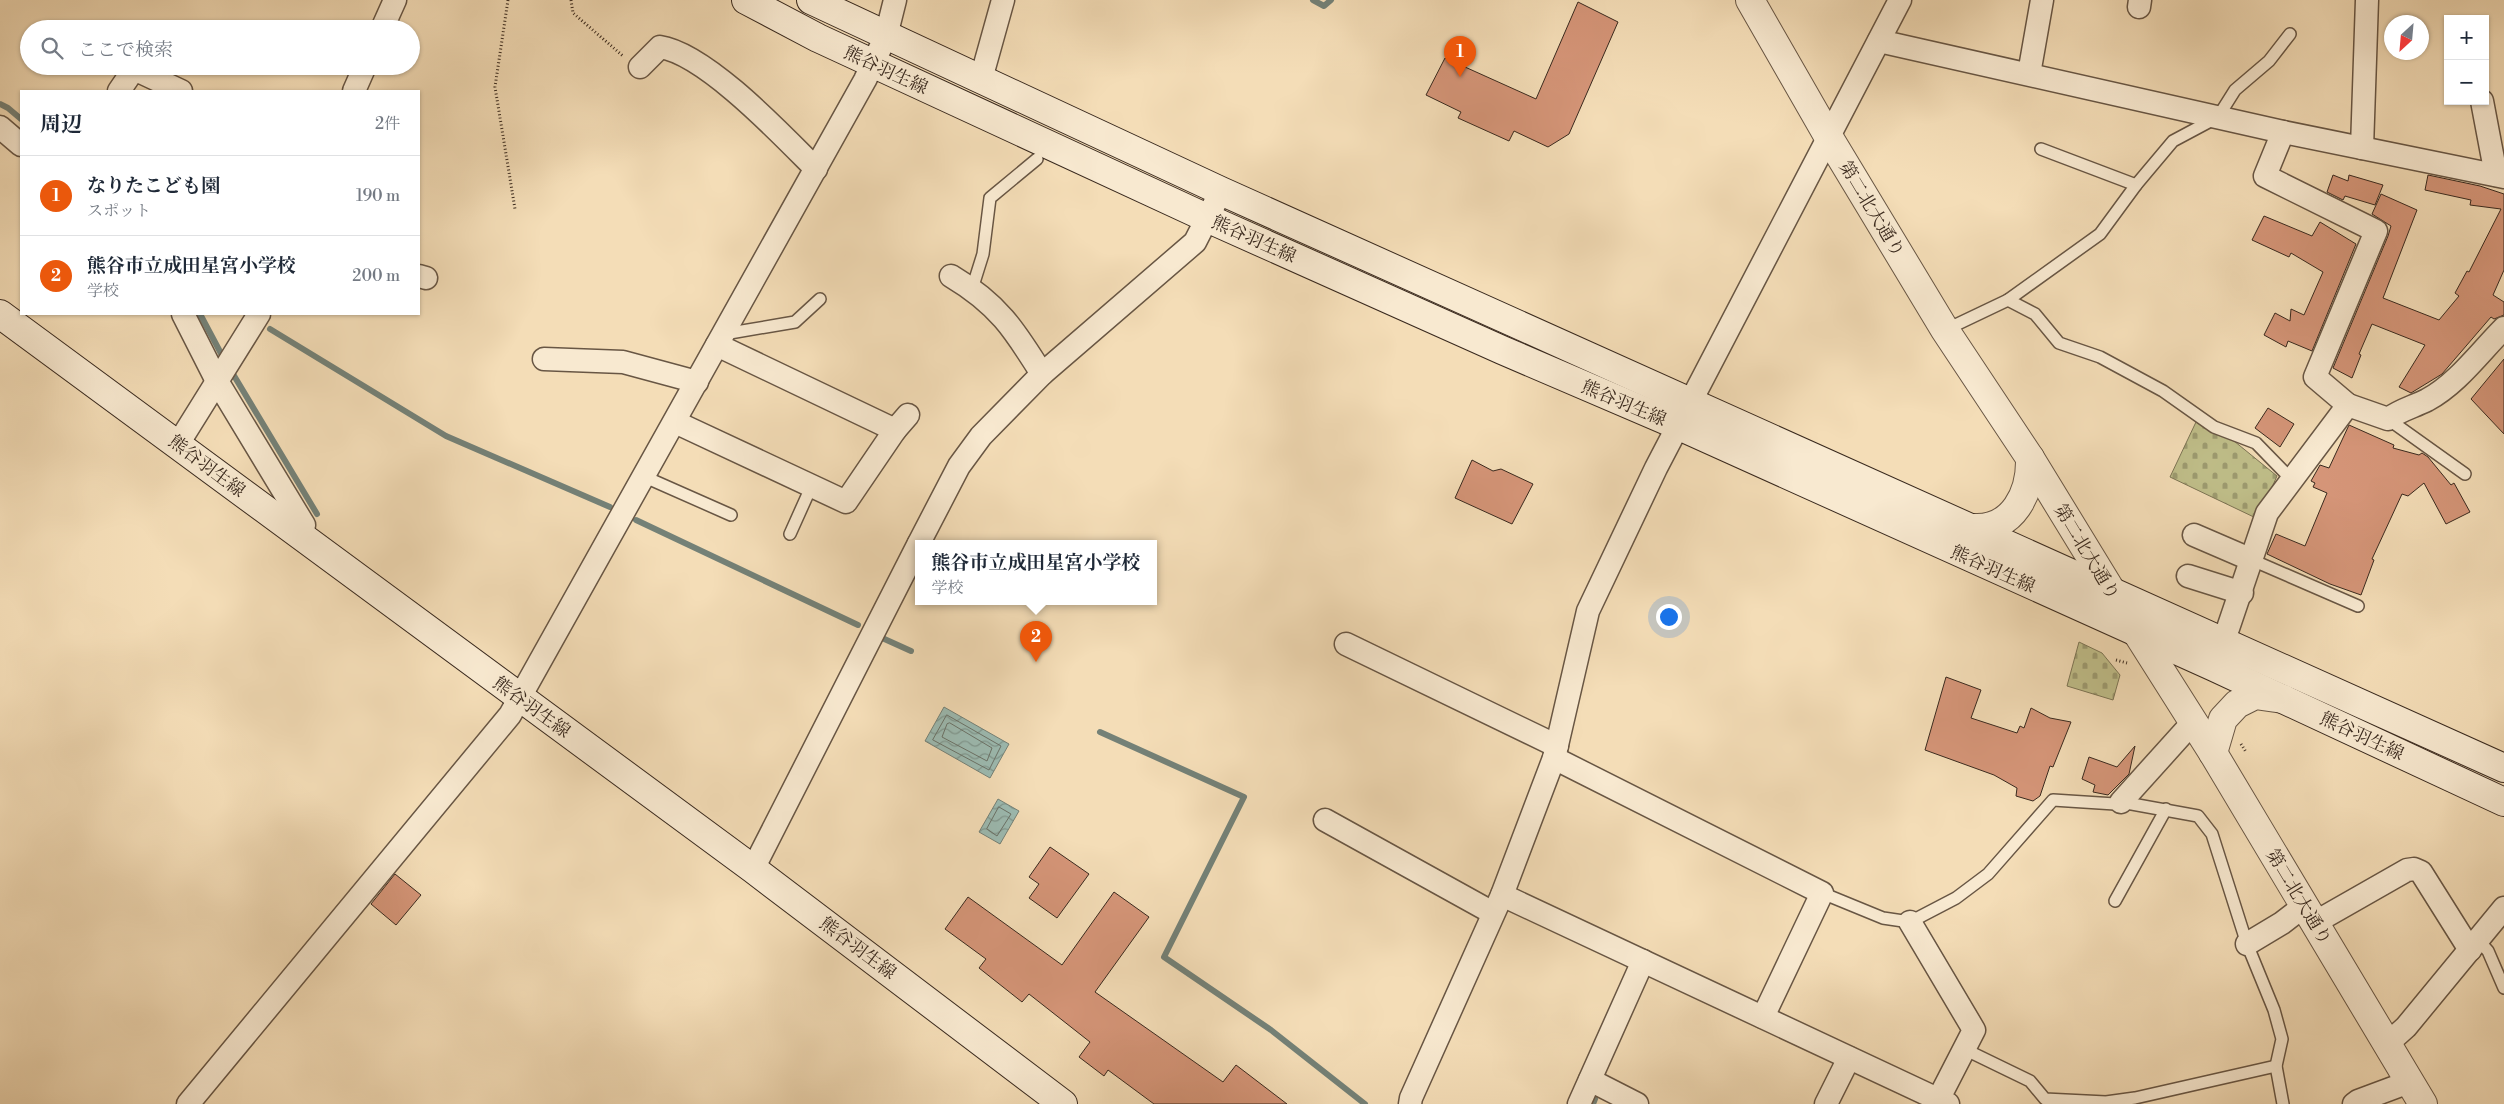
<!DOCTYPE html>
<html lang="ja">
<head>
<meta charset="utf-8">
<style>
  :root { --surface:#fff; --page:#f2f2f3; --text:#1f2937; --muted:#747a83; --line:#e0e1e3; --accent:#ea580c }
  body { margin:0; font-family:"Libre Bodoni","Noto Serif JP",serif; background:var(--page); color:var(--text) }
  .controls { position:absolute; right:15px; top:15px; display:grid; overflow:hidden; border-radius:0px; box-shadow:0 1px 4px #0004 }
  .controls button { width:45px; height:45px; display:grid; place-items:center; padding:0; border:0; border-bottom:1px solid var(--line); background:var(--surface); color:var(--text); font:25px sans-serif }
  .compass { position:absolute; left:2384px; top:15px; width:45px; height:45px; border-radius:50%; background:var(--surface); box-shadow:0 1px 4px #0004; rotate:206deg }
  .you { position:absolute; left:1668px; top:616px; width:18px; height:18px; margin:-12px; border:4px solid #fff; border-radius:50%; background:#1a73e8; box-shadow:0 0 0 8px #1a73e833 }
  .badge { display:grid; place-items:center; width:32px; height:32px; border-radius:50%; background:var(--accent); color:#fff; font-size:16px; font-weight:700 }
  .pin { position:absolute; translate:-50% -41px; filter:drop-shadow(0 1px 2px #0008) }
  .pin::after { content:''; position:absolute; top:26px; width:18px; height:15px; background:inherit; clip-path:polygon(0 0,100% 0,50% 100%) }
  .popup { position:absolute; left:915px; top:540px; width:242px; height:65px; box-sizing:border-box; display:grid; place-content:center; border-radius:0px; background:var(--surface); filter:drop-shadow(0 1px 4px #0005); font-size:16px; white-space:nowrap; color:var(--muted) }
  .popup b { font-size:19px; color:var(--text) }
  .popup::after { content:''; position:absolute; left:50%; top:100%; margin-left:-10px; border:10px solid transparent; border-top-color:var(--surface) }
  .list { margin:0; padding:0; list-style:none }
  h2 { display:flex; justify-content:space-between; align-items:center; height:65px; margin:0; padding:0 20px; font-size:21px }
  h2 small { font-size:16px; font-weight:400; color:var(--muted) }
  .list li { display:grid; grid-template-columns:32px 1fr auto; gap:15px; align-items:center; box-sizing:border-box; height:80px; padding:0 20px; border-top:1px solid var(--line) }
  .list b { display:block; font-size:19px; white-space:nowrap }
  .list p { margin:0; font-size:16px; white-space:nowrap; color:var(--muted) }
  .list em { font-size:16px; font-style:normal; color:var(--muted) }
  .icon { flex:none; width:28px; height:28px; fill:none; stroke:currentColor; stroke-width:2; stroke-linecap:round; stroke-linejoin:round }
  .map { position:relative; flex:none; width:2504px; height:1104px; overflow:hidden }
  .search { position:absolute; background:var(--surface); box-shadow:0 1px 4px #0004; left:20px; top:20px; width:400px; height:55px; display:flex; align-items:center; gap:12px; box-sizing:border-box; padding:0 18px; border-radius:28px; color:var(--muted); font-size:19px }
  .panel { position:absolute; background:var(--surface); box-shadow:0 1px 4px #0004; left:20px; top:90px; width:400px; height:225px; border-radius:0px }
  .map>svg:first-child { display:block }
  .cemetery { fill:url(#cemetery-stones); stroke:#7c7454 }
  .water { fill:url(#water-waves); stroke:#748177 }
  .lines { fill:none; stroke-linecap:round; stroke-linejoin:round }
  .shore { stroke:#6a7268; stroke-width:1 }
  .stream { stroke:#748177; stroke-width:6 }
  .building { fill:#d59578; stroke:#39291e }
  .service-casing { stroke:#685644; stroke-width:14 }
  .minor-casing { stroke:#685644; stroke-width:25 }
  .tertiary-casing { stroke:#685644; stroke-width:30 }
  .secondary-casing { stroke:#39291e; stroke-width:30 }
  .path { stroke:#39291e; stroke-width:3; stroke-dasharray:1 2.5; stroke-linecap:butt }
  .service { stroke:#f8e9d0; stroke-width:11 }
  .minor { stroke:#f8e9d0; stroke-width:22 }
  .tertiary { stroke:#f8e9d0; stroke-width:28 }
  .secondary { stroke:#f8e9d0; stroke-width:28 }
  .labels { text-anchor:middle; stroke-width:4; stroke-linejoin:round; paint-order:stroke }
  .street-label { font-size:18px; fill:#39291e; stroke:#f8e9d0 }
</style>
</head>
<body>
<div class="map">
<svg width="2504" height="1104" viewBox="0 0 2504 1104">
  <defs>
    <pattern id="cemetery-stones" width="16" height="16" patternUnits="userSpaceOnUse" patternTransform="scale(1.25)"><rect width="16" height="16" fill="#c0bf8a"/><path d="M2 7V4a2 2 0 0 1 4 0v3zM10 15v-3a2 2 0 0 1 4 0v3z" fill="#9d9b70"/></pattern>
    <pattern id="water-waves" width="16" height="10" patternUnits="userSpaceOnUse" patternTransform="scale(1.25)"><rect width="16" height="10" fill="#9cbbb2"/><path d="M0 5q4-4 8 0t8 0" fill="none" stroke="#809890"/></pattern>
  </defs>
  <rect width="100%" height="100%" fill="#f4ddb7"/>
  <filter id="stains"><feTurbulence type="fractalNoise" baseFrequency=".004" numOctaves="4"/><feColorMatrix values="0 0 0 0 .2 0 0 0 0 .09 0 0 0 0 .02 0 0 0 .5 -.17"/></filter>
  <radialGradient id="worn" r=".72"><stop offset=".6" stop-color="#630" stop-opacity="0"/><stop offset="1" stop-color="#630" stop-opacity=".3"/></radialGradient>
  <!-- cemetery -->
  <g class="cemetery">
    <path d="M2196,422L2234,441L2277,476L2258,519L2170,477Z"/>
    <path d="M2079,642L2102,653L2120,675L2113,700L2067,686Z"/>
  </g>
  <!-- water -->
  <g class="water">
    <path d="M944,707L1009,744L990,778L925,741Z"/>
    <path d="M998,799L1019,811L1000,844L979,832Z"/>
  </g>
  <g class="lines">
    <!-- shore -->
    <g class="shore">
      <path d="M947,715L1001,746L989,770L933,740Z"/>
      <path d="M950,723L992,748L987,761L942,737L947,724Z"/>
      <path d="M999,807L1011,814L997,836L987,829Z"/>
    </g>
    <!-- stream -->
    <g class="stream">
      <path d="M1313,0L1324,6L1331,0"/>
      <path d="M0,104L8,108L21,119"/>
      <path d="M200,314L225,361"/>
      <path d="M270,329L446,436L610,507"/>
      <path d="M230,369L317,514"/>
      <path d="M636,520L858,625"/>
      <path d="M880,637L911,651"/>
      <path d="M1100,732L1244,797L1164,957L1271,1030L1365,1104"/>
      <path d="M1593,1104L1595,1099"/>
    </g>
  </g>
  <!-- building -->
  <g class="building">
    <path d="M1578,2L1618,22L1569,134L1548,147L1514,131L1509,141L1458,118L1461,112L1426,95L1445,58L1536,99Z"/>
    <path d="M2333,175L2348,181L2349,175L2383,185L2375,205L2345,196L2343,200L2327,192Z"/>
    <path d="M2428,175L2480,186L2504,194V270L2493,295L2504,302V315L2494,319L2491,317L2442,374L2411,393L2399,387L2425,345L2372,324L2359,354L2361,355L2352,378L2333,368L2388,236L2391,226L2372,214L2381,194L2417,210L2383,298L2439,320L2459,296L2455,293L2467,271L2469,272L2501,209L2470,205L2471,200L2425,190Z"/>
    <path d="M2264,216L2312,236L2320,222L2356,244L2312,351L2288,341L2286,347L2264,335L2275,313L2290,321L2291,309L2304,315L2323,272L2291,253L2289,257L2252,240Z"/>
    <path d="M2504,359V434L2471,399Z"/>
    <path d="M2268,408L2294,424L2280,447L2255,428Z"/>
    <path d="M2349,425L2394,445L2393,448L2419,455L2422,453L2428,457L2451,485L2454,483L2470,512L2446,524L2424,483L2408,496L2402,494L2372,559L2374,560L2361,595L2330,584L2267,554L2276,534L2305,546L2327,493L2313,487L2315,483L2311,481L2320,465L2329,468Z"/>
    <path d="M1472,460L1493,471L1501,469L1533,484L1512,524L1455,498Z"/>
    <path d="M1946,677L1981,690L1971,718L2017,733L2020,726L2024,728L2031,708L2050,718L2071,722L2053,767L2050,766L2040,796L2033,801L2016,796L2017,788L1994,775L1925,750Z"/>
    <path d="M2135,746L2129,774L2108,795L2093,792L2095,785L2082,779L2089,757L2117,767Z"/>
    <path d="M1050,847L1089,874L1057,918L1029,898L1039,884L1029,877Z"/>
    <path d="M395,874L421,895L396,925L371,904Z"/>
    <path d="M1114,892L1149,917L1095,992L1223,1082L1236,1065L1287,1104H1154L1108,1070L1104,1076L1079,1057L1090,1042L1029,994L1022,1002L979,968L986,959L945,929L968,897L1062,965Z"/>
  </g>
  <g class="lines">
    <defs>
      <g id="service">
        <path d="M2041,149L2136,185"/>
        <path d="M972,289L983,254L990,198L1037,159"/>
        <path d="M2008,300L2035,314L2059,343L2100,357L2163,391L2214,427L2256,443L2291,479"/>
        <path d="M1945,330L2008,300L2100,234L2136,185L2173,141L2218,117L2235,90L2269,61L2290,34"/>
        <path d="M724,334L795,322L820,299"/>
        <path d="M2388,419L2465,474"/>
        <path d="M645,477L731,515"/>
        <path d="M790,534L812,485"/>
        <path d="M2252,560L2358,606"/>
        <path d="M1822,893L1883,918L1910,922L1956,898L1988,874L2053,800L2115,804L2121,802L2198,816L2212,834L2247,944L2274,1010L2282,1039L2276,1066L2283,1104"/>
        <path d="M2115,901L2166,809"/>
        <path d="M2479,941L2488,951L2504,988"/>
        <path d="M1964,1049L2030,1081L2045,1099L2106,1102L2135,1098L2276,1066"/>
      </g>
      <g id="minor">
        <path d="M2139,7L2140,0"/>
        <path d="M382,29L395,0"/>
        <path d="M1879,41L2283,132L2504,177"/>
        <path d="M640,67L660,47C706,54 782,135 816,169"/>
        <path d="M2029,74L2042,0"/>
        <path d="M981,79L1003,0"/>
        <path d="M119,91L134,69L181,91"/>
        <path d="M354,91L365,66"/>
        <path d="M2482,101L2496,175"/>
        <path d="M0,127L21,145"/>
        <path d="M2362,148L2367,0"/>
        <path d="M419,276L426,278"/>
        <path d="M951,276C998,304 1014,329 1042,374"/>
        <path d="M183,314L217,381L304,525L301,536"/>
        <path d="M717,345L895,430"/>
        <path d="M544,359L623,362L697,382"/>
        <path d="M2348,405L2388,419C2400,410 2413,407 2427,400C2457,384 2480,352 2504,328"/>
        <path d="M675,422L846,502L895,430L908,415"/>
        <path d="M178,444L259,314"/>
        <path d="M2194,535L2252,560"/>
        <path d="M919,543L959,466L981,436L1042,374L1195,242L1221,191"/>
        <path d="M2188,576L2242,593"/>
        <path d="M1346,644L1557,746"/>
        <path d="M2218,658L2267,513L2348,405L2315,377L2376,231L2265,176L2283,132"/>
        <path d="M1554,758L1822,893L1763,1017"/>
        <path d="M2121,802L2193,722"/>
        <path d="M1325,820L1493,913"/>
        <path d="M753,869L918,545"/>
        <path d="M1502,895L1948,1104"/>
        <path d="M1910,922L1974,1030L1938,1100"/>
        <path d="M2314,923L2407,870L2414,869L2421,872L2470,950"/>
        <path d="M2247,944L2282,923L2304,906"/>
        <path d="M2387,1044L2406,1027L2504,908"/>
        <path d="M1590,1080L1637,1104"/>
        <path d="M188,1104L510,715L865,80L886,36L895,0"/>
        <path d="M1410,1104L1411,1098L1502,895L1554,758L1588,611L1656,468L1900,0"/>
        <path d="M1579,1104L1643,961"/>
        <path d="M1826,1104L1849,1058"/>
        <path d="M2354,1104L2358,1101L2409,1082"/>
      </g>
      <g id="tertiary">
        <path d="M1750,0L1828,136L1945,330L2030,458L2137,633L2213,753L2423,1104"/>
        <path d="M1974,528C2013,530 2031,493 2030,458"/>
        <path d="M2213,753L2223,719L2237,704L2255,695L2283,699"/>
      </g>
      <g id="secondary">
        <path d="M746,0L818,38L1209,219L1502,350L1679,426L2214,667L2504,802"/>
        <path d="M811,0L1221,191L2504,768"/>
        <path d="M0,314L753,869L1063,1104"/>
      </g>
    </defs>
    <!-- service casing -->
    <use href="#service" class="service-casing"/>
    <!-- minor casing -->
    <use href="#minor" class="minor-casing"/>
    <!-- tertiary casing -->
    <use href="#tertiary" class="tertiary-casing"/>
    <!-- secondary casing -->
    <use href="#secondary" class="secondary-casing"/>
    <!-- path -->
    <g class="path">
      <path d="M508,0L495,87L515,209"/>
      <path d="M571,0L573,13L623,56"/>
      <path d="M2116,660L2127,663"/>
      <path d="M2241,744L2246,752"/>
    </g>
    <!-- service -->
    <use href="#service" class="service"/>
    <!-- minor -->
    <use href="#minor" class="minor"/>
    <!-- tertiary -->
    <use href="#tertiary" class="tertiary"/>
    <!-- secondary -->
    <use href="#secondary" class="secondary"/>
  </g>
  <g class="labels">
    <!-- street labels -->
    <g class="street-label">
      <text transform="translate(886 70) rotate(25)" y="6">熊谷羽生線</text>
      <text transform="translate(1872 209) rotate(59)" y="6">第二北大通り</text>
      <text transform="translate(1254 239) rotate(24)" y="6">熊谷羽生線</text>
      <text transform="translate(1624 403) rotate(23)" y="6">熊谷羽生線</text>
      <text transform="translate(207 466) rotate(37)" y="6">熊谷羽生線</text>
      <text transform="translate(2087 552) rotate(59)" y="6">第二北大通り</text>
      <text transform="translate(1993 569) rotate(24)" y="6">熊谷羽生線</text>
      <text transform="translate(532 707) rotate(36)" y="6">熊谷羽生線</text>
      <text transform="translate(2362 736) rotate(25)" y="6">熊谷羽生線</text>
      <text transform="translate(2299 897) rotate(59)" y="6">第二北大通り</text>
      <text transform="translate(858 948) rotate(37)" y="6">熊谷羽生線</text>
    </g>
  </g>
  <rect width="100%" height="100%" filter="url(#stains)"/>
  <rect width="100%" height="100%" fill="url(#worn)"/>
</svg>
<div class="controls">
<button>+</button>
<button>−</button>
</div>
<svg class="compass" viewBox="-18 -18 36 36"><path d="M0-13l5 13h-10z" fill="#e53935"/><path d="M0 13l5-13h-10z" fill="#747a83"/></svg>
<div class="you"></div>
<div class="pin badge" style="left:1460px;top:77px">1</div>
<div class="pin badge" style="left:1036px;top:662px">2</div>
<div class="popup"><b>熊谷市立成田星宮小学校</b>学校</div>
<div class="search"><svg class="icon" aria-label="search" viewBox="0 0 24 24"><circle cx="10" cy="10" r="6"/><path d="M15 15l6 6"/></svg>ここで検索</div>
<section class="panel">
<h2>周辺<small>2件</small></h2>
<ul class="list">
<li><span class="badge">1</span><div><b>なりたこども園</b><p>スポット</p></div><em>190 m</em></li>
<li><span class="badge">2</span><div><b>熊谷市立成田星宮小学校</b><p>学校</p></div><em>200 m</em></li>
</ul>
</section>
</div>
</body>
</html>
